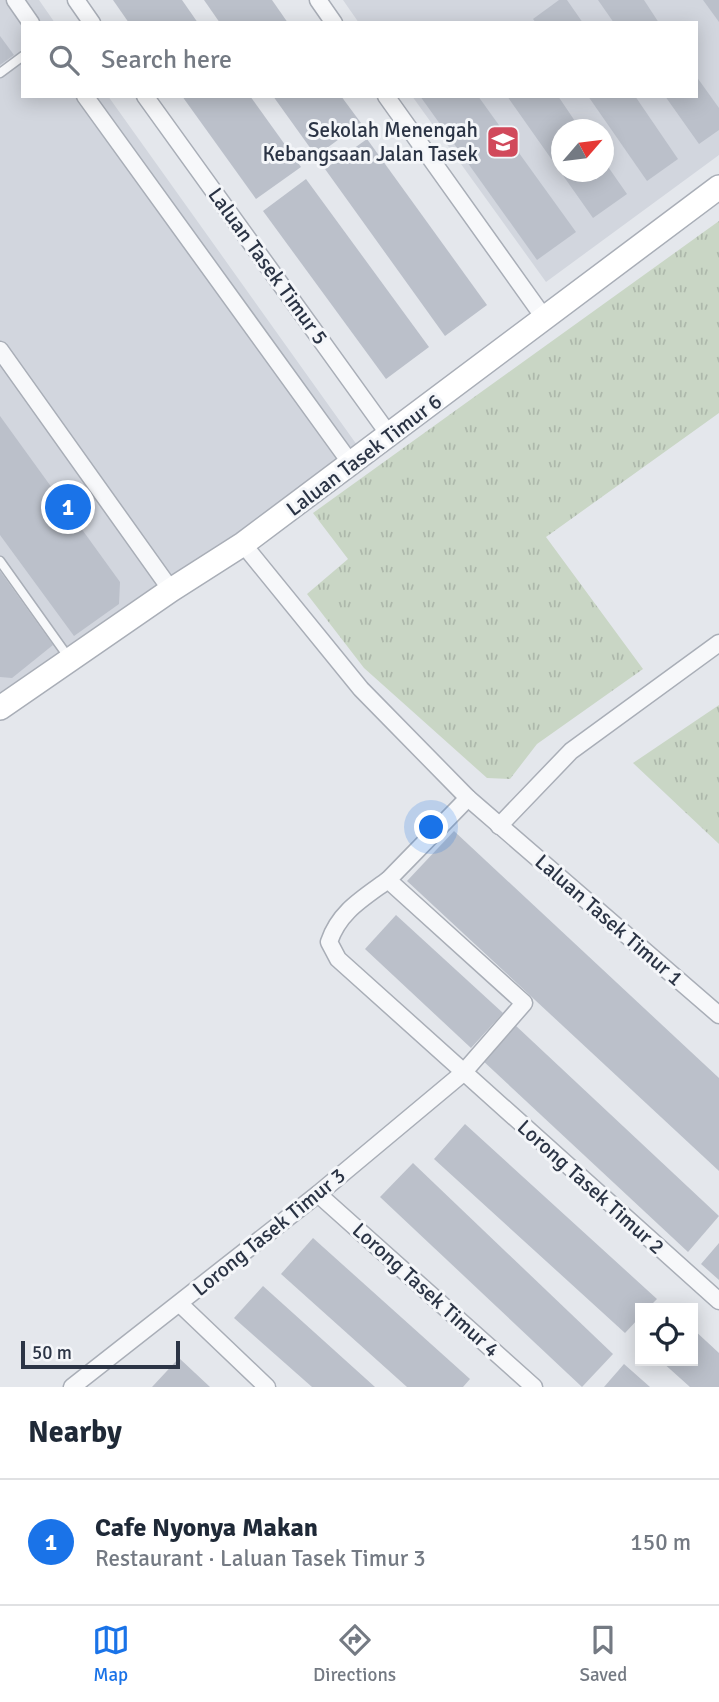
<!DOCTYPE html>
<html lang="en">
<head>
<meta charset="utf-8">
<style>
  :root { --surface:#fff; --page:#f6f6f7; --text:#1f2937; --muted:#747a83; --line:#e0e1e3; --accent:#1a73e8 }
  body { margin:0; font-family:Signika,sans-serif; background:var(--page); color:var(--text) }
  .controls { position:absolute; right:21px; bottom:21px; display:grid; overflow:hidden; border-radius:0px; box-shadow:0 4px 18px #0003 }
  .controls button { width:63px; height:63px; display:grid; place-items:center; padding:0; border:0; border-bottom:2px solid var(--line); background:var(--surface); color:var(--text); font:35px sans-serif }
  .compass { position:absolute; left:551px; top:119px; width:63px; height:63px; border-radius:50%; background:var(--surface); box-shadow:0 4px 18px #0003; rotate:62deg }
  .scale { position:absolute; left:21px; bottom:18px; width:159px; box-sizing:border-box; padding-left:7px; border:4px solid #2b3445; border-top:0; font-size:19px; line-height:24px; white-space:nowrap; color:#2b3445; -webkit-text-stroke:5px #f4f6f9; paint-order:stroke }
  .you { position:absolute; left:432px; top:828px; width:24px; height:24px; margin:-18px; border:5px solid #fff; border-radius:50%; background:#1a73e8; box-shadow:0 0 0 10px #1a73e833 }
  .badge { display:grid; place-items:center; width:46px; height:46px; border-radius:50%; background:var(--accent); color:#fff; font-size:23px; font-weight:700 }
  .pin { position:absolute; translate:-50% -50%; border:4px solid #fff; box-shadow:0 2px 7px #0006 }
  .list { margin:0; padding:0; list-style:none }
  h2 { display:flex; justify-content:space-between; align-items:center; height:91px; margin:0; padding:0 28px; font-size:30px }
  h2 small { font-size:23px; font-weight:400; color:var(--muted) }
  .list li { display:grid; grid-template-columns:46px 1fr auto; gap:21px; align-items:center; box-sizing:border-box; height:126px; padding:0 28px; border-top:2px solid var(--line) }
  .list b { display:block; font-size:26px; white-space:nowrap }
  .list p { margin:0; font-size:23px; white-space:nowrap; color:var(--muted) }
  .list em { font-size:23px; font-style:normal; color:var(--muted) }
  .icon { flex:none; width:38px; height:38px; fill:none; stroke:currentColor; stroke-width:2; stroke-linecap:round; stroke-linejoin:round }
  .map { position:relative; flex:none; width:719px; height:1387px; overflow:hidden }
  .search { position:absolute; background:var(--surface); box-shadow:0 4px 18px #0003; left:21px; right:21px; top:21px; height:77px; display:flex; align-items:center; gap:18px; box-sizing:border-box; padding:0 24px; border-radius:0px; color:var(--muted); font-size:26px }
  .sheet { height:217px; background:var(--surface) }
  nav { display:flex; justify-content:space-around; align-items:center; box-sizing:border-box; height:98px; border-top:2px solid var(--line); background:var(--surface); font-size:19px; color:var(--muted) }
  nav a { display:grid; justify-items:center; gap:4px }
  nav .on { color:var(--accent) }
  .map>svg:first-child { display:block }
  .built { fill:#d2d6de; fill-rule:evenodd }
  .grass { fill:url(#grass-tufts) }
  .building { fill:#bbc0ca }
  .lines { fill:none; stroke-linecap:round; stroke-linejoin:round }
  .lane-casing { stroke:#a9aeb7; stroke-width:11 }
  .street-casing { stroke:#a9aeb7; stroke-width:19 }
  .secondary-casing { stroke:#a9aeb7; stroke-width:26 }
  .lane { stroke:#f7f8fa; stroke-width:8 }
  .street { stroke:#f7f8fa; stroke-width:16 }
  .secondary { stroke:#fff; stroke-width:23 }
  .labels { text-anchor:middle; stroke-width:6; stroke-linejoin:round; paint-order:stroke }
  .poi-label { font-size:21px; fill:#2b3445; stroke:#f4f6f9; text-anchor:end }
  .street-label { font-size:21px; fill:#2b3445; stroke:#f4f6f9 }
</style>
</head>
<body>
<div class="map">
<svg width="719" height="1387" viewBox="0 0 719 1387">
  <defs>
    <pattern id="grass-tufts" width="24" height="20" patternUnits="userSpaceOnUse" patternTransform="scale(1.75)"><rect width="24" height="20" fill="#c9d6c5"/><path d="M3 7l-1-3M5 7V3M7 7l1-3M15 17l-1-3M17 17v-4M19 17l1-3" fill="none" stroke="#adb8ab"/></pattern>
  </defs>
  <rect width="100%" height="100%" fill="#e4e7ec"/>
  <!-- built -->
  <g class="built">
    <path d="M0,0H39L55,23H23V96H108L367,459L0,705Z"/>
    <path d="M343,0H719V155L546,282L412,96H696V23H359ZM562,130H604V172H562Z"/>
  </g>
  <!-- grass -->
  <g class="grass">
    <path d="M719,221V413L546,537L643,669L537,744L510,779L487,778L364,668L307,594L348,559L313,513Z"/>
    <path d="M719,705V844L633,763Z"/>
  </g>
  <!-- building -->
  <g class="building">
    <path d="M113,0H182L198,23H129Z"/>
    <path d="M204,0H272L288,23H220Z"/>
    <path d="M559,0H567L583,23H536L533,19Z"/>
    <path d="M598,0H644L659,23H614Z"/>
    <path d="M703,0H719V22Z"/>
    <path d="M0,36L14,55L0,65Z"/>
    <path d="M696,76L719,108V130L699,144L665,96H696Z"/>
    <path d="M182,96H250L301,167L256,199Z"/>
    <path d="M273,96H341L361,123L316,156Z"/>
    <path d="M420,96H478L576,232L537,260Z"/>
    <path d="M507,96H558L581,130H562V172H604V161L627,194L593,218Z"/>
    <path d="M588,96H635L678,159L647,181Z"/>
    <path d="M367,139L487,305L445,336L325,169Z"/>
    <path d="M306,179L429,347L386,379L263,211Z"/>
    <path d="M0,416L120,582L119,604L74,636L0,535Z"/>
    <path d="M0,571L53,645L12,678L0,677Z"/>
    <path d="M454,831L719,1078V1171L407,881Z"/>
    <path d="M396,915L503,1013L471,1048L365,949Z"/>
    <path d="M514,1024L719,1216L688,1252L481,1059Z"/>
    <path d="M465,1124L657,1299L648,1308H640V1317L625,1333L434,1159Z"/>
    <path d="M413,1163L613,1354L582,1387L380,1197Z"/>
    <path d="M313,1238L470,1379L463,1387H407L281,1274Z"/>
    <path d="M719,1243V1280L701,1264Z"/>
    <path d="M263,1286L375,1387H312L234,1318Z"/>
    <path d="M693,1329L719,1353V1387H690L661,1361H693Z"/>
    <path d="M179,1358L210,1387H152Z"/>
    <path d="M624,1364L650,1387H604Z"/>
  </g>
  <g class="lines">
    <defs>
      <g id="lane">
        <path d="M0,73L23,56"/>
        <path d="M0,561L69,658"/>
      </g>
      <g id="street">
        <path d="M15,0L31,23"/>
        <path d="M76,0L92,23"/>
        <path d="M318,0L334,23"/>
        <path d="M85,96L352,465"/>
        <path d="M145,96L390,436"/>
        <path d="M386,96L545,319"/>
        <path d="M0,350L171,590"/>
        <path d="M243,544L361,689L468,798L719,1015"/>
        <path d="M499,826L571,751L719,643"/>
        <path d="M388,880C362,899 339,912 329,942L338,959L719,1301"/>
        <path d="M318,1194L534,1387"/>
        <path d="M180,1304L267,1387"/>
        <path d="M72,1387L318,1194L463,1073L524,1003L388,880L468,798"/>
      </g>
      <path id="secondary" d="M0,708L171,590L243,544L719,187"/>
    </defs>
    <!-- lane casing -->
    <use href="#lane" class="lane-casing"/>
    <!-- street casing -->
    <use href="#street" class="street-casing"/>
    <!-- secondary casing -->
    <use href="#secondary" class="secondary-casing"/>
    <!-- lane -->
    <use href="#lane" class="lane"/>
    <!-- street -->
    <use href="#street" class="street"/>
    <!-- secondary -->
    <use href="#secondary" class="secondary"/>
  </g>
  <!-- icons -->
  <defs>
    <symbol id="school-square" viewBox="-11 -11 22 22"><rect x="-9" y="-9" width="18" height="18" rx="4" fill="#d1495b" stroke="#f4f6f9"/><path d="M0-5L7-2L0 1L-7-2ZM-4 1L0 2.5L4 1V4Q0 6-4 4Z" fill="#fff"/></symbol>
  </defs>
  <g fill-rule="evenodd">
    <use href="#school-square" x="484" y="123" width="38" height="38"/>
  </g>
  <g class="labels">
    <!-- poi labels -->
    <g class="poi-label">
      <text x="478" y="137">Sekolah Menengah<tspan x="478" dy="24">Kebangsaan Jalan Tasek</tspan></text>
    </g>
    <!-- street labels -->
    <g class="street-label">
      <text transform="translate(268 266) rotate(54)" y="7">Laluan Tasek Timur 5</text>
      <text transform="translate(364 455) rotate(-37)" y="7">Laluan Tasek Timur 6</text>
      <text transform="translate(609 920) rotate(41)" y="7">Laluan Tasek Timur 1</text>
      <text transform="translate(591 1187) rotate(42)" y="7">Lorong Tasek Timur 2</text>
      <text transform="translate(269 1232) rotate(-39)" y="7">Lorong Tasek Timur 3</text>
      <text transform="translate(426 1290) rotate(42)" y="7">Lorong Tasek Timur 4</text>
    </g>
  </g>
</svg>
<div class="controls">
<button><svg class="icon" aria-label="locate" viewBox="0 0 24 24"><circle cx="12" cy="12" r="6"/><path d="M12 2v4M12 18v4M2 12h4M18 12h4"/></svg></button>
</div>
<svg class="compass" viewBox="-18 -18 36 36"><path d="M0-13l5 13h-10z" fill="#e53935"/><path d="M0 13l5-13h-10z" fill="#747a83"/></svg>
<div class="scale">50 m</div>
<div class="you"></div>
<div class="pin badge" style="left:68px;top:507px">1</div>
<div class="search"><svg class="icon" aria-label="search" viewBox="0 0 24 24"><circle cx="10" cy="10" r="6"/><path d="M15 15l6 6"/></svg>Search here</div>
</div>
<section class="sheet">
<h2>Nearby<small></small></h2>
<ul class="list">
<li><span class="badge">1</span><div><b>Cafe Nyonya Makan</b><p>Restaurant · Laluan Tasek Timur 3</p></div><em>150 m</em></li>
</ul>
</section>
<nav>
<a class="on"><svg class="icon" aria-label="map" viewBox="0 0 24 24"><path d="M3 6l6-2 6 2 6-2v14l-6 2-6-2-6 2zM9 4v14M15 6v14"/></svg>Map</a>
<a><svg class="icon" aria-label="directions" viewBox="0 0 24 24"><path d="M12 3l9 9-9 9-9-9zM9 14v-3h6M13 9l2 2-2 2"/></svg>Directions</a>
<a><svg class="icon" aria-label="saved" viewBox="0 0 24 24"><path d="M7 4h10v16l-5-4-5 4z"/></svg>Saved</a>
</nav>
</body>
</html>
